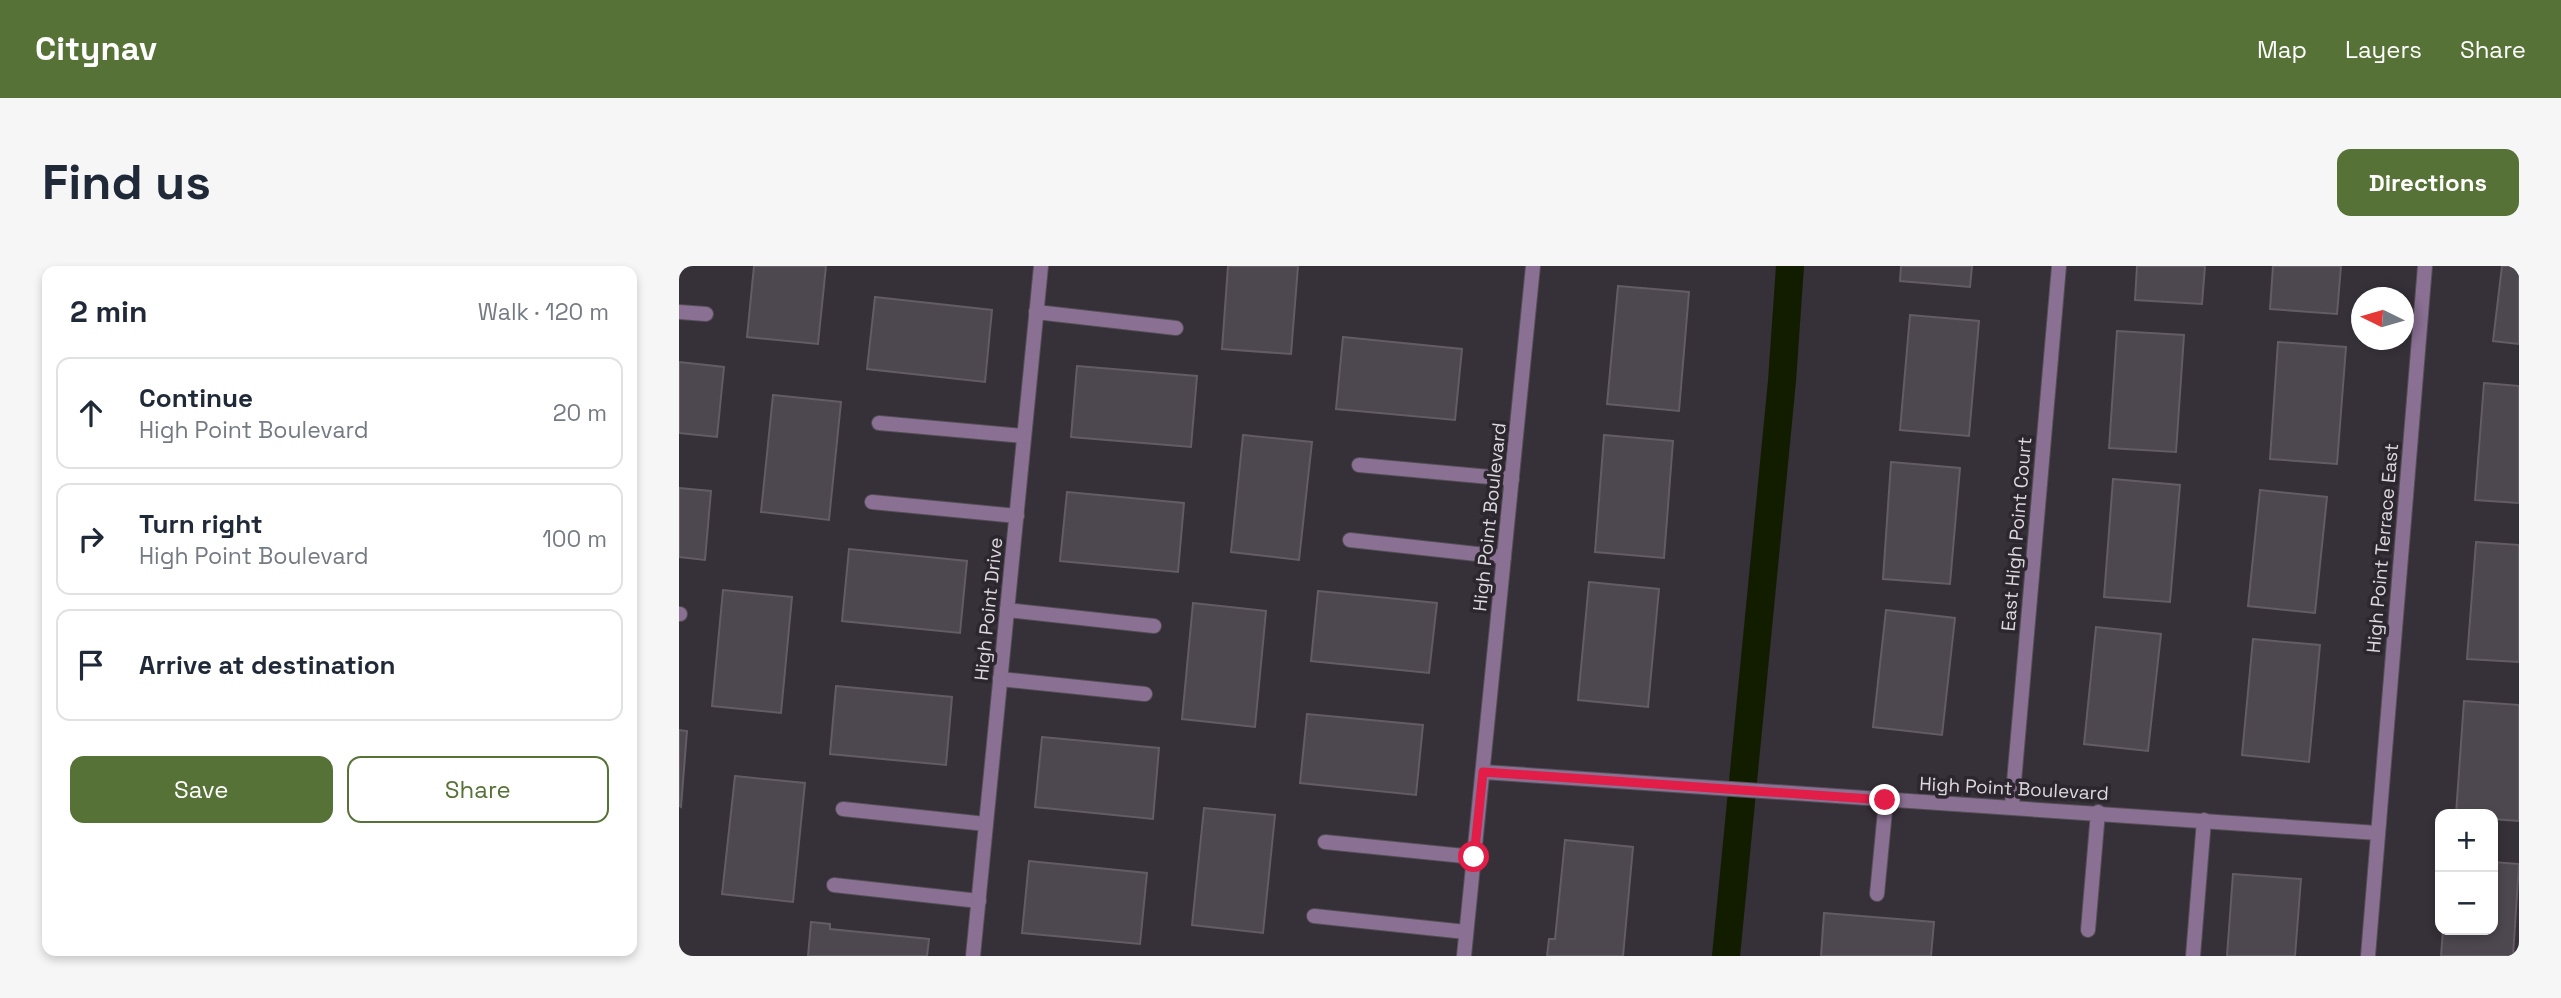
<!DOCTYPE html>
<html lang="en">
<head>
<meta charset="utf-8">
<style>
  :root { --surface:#fff; --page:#f6f6f7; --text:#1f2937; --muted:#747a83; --line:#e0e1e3; --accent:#567236 }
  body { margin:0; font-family:"Space Grotesk",sans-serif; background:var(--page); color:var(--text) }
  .controls { position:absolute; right:21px; bottom:21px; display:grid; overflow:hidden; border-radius:14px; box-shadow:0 4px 10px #0003 }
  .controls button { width:63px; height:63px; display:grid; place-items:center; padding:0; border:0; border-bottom:2px solid var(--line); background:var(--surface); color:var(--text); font:35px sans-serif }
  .compass { position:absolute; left:1672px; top:21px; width:63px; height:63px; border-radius:50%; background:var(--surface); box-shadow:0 4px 10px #0003; rotate:275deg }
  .stop { position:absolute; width:21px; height:21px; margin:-16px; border:5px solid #e11d48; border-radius:50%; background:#fff }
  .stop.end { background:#e11d48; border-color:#fff; box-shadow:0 2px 7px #0008 }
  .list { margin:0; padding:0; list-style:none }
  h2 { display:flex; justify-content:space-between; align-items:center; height:91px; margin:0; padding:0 28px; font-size:30px }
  h2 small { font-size:23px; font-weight:400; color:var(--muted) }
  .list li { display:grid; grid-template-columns:46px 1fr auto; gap:21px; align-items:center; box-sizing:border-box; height:112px; margin:0 14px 14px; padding:0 14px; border:2px solid var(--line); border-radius:14px }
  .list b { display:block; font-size:26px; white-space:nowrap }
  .list p { margin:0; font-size:23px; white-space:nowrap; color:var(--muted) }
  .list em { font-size:23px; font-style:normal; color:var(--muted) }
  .actions { display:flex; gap:14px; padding:21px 28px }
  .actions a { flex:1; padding:16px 0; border:2px solid var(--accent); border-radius:14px; text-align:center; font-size:24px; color:var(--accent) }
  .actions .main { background:var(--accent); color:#fff }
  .icon { flex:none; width:38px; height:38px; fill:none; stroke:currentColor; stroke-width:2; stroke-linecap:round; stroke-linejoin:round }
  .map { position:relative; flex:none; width:1840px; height:690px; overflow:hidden; border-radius:14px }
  header { display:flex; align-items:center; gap:42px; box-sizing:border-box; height:98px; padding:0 35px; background:var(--accent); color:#fff }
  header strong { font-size:33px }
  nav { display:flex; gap:38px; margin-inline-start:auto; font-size:24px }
  .intro { display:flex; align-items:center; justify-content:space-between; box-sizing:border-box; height:168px; padding:0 42px }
  h1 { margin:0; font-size:49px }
  .button { padding:18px 32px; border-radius:14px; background:var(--accent); color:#fff; font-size:24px; font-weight:700 }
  main { display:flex; gap:42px; padding:0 42px }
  aside { flex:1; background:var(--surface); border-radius:14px; box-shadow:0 4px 10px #0003 }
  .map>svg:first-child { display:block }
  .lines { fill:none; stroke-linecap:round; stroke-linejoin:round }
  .canal { stroke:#121d00; stroke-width:28 }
  .building { fill:#4d474f; stroke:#635c65; stroke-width:2 }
  .service-casing { stroke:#544e56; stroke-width:16 }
  .minor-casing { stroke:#544e56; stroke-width:16 }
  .service { stroke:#8a7093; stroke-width:14 }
  .minor { stroke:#8a7093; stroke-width:14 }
  .route { stroke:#e11d48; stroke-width:9 }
  .labels { text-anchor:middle; stroke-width:7; stroke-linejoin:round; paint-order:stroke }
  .street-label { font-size:19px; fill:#dcd8dd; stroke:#2c262e }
</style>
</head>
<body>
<header>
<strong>Citynav</strong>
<nav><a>Map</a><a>Layers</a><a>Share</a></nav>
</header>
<div class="intro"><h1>Find us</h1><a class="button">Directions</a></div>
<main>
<aside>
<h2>2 min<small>Walk · 120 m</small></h2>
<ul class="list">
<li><svg class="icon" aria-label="ahead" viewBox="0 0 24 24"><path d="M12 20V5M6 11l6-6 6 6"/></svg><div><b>Continue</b><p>High Point Boulevard</p></div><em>20 m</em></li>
<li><svg class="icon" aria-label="right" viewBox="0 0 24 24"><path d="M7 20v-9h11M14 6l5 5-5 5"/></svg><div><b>Turn right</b><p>High Point Boulevard</p></div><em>100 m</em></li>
<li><svg class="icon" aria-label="arrive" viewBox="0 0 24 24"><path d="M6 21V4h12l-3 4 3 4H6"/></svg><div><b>Arrive at destination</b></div></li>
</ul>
<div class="actions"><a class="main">Save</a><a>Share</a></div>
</aside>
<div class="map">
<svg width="1840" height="690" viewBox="0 0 1840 690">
  <rect width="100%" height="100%" fill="#363038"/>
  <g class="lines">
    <!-- canal -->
    <path class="canal" d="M1047,690L1103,115L1111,0"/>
  </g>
  <!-- building -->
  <g class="building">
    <path d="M75,0H147L139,78L68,71Z"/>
    <path d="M549,0H619L612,88L543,83Z"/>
    <path d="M1222,0H1293L1291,21L1221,15Z"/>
    <path d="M1458,0H1526L1523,38L1456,34Z"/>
    <path d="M1594,0H1662L1658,48L1591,43Z"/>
    <path d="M1823,0H1840V78L1814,75Z"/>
    <path d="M939,20L1010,26L1000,145L928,138Z"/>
    <path d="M196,31L313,44L306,116L188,103Z"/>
    <path d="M1231,49L1300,55L1290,170L1221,164Z"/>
    <path d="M1438,65L1505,69L1497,186L1430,182Z"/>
    <path d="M664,71L783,83L776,154L657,143Z"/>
    <path d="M1599,76L1667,81L1658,198L1591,193Z"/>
    <path d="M0,96L45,101L38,171L0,167Z"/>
    <path d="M398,100L518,110L512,181L392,171Z"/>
    <path d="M1805,117L1840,120V237L1796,234Z"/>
    <path d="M94,129L162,136L150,254L82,246Z"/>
    <path d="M564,169L633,176L620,294L552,286Z"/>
    <path d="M925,169L994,175L985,292L916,286Z"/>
    <path d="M1212,196L1281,202L1271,318L1204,313Z"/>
    <path d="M1434,213L1501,219L1491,336L1425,331Z"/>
    <path d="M0,222L32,225L26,294L0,291Z"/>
    <path d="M1581,224L1648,231L1636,347L1569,340Z"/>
    <path d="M388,226L505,237L499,306L381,295Z"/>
    <path d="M1797,276L1840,279V396L1788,393Z"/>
    <path d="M170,283L288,295L281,367L163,355Z"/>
    <path d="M910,316L980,323L969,441L899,434Z"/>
    <path d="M44,324L113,331L102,447L33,440Z"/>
    <path d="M639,325L758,337L750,407L632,395Z"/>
    <path d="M514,337L587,345L576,461L503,453Z"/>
    <path d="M1207,344L1276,352L1263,469L1194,461Z"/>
    <path d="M1417,361L1482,368L1469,485L1405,478Z"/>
    <path d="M1574,373L1641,379L1630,496L1563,489Z"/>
    <path d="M157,420L273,431L267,499L151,488Z"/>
    <path d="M1785,435L1840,439V555L1814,553V548H1777Z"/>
    <path d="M628,448L744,459L737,529L621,517Z"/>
    <path d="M0,464L8,465L2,541L0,540Z"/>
    <path d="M363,471L480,482L474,553L356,541Z"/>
    <path d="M56,510L126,517L114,636L43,628Z"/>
    <path d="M525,542L596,549L584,667L513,659Z"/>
    <path d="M886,574L954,581L944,690H868L870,673H876Z"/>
    <path d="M350,595L468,607L461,678L343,667Z"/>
    <path d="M1814,596L1840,598L1834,690H1762L1764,664H1814Z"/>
    <path d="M1554,608L1622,613L1616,690H1548Z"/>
    <path d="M1145,647L1255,656L1252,690H1142Z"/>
    <path d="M132,656L151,658V663L250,673L248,690H129Z"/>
  </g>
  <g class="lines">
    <defs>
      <g id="service">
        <path d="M0,46L27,48"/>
        <path d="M357,46L497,62"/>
        <path d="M200,157L345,170"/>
        <path d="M680,199L833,213"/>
        <path d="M193,236L338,250"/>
        <path d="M671,274L825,291"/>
        <path d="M328,344L475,360"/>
        <path d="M0,348H1"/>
        <path d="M321,413L466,428"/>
        <path d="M164,543L307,558"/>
        <path d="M646,576L795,591"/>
        <path d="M155,619L300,635"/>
        <path d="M1198,628L1207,534"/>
        <path d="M635,650L787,666"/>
        <path d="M1409,664L1419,546"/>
        <path d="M1514,690L1525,554"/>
      </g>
      <g id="minor">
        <path d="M804,506C1102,526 1400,545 1699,567"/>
        <path d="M1333,539L1380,0"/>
        <path d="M294,690L362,0"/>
        <path d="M785,690L854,0"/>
        <path d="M1689,690L1746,0"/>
      </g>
    </defs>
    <!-- service casing -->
    <use href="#service" class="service-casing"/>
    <!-- minor casing -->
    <use href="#minor" class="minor-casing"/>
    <!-- service -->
    <use href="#service" class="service"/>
    <!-- minor -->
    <use href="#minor" class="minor"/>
  </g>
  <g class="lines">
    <!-- route -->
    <path class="route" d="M795,591L804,506L1206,534"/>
  </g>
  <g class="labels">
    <!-- street labels -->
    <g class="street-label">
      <text transform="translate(810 251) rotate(-84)" y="7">High Point Boulevard</text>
      <text transform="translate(1337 268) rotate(-85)" y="7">East High Point Court</text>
      <text transform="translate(1703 282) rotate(-85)" y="7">High Point Terrace East</text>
      <text transform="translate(309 343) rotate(-84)" y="7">High Point Drive</text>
      <text transform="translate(1335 522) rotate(3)" y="7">High Point Boulevard</text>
    </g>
  </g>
</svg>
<div class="controls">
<button>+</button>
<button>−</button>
</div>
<svg class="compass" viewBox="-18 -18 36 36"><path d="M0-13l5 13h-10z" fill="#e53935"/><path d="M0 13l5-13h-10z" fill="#747a83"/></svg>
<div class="stop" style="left:795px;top:591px"></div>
<div class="stop end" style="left:1206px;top:534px"></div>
</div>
</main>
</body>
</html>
